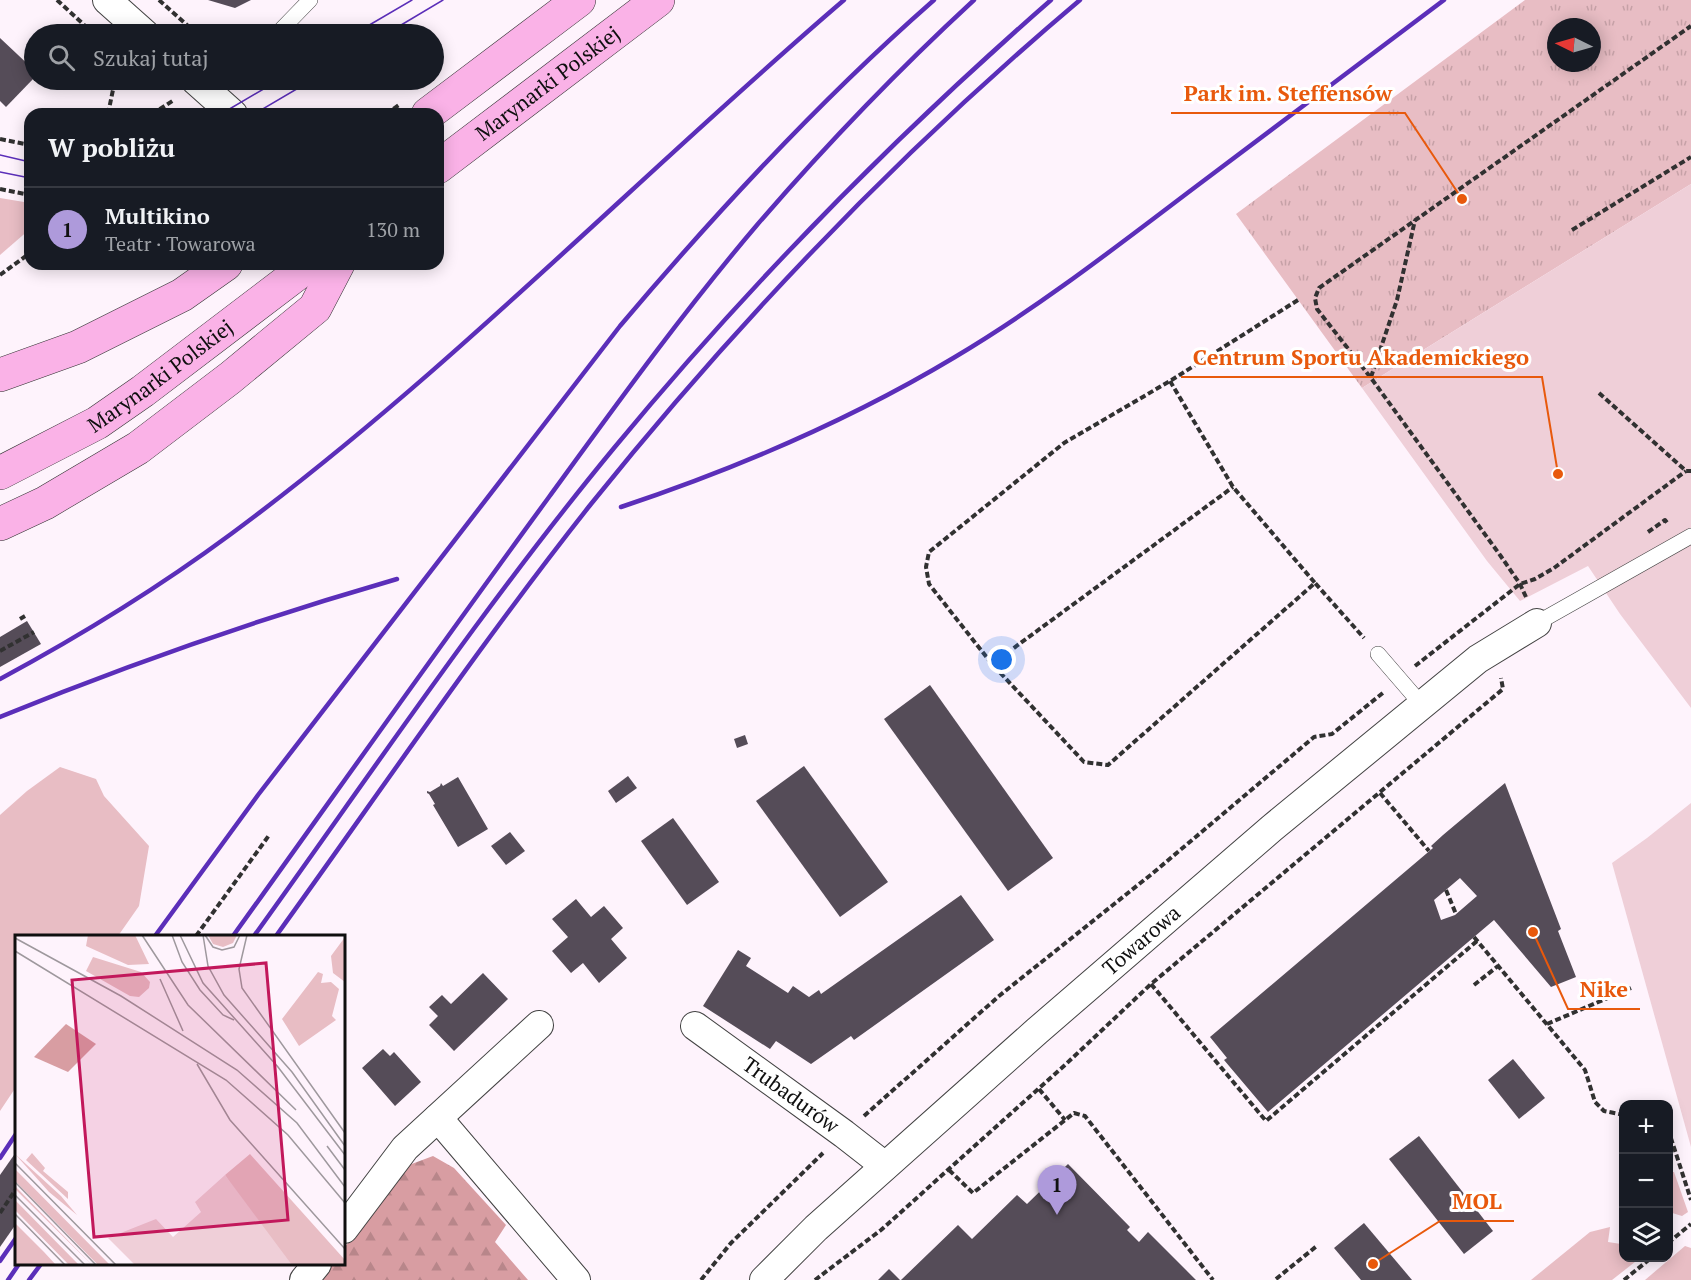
<!DOCTYPE html>
<html lang="pl">
<head>
<meta charset="utf-8">
<style>
  :root { --surface:#171b24; --page:#242831; --text:#f1f3f6; --muted:#9ea1a6; --line:#363941; --accent:#ae9adb }
  body { margin:0; font-family:"PT Serif",serif; background:var(--page); color:var(--text) }
  .controls { position:absolute; right:18px; bottom:18px; display:grid; overflow:hidden; border-radius:12px; box-shadow:0 3px 15px #0003 }
  .controls button { width:54px; height:54px; display:grid; place-items:center; padding:0; border:0; border-bottom:2px solid var(--line); background:var(--surface); color:var(--text); font:30px sans-serif }
  .compass { position:absolute; left:1547px; top:18px; width:54px; height:54px; border-radius:50%; background:var(--surface); box-shadow:0 3px 15px #0003; rotate:275deg }
  .you { position:absolute; left:1002px; top:660px; width:21px; height:21px; margin:-15px; border:4px solid #fff; border-radius:50%; background:#1a73e8; box-shadow:0 0 0 9px #1a73e833 }
  .badge { display:grid; place-items:center; width:39px; height:39px; border-radius:50%; background:var(--accent); color:#111; font-size:20px; font-weight:700 }
  .pin { position:absolute; translate:-50% -50px; filter:drop-shadow(0 2px 3px #0008) }
  .pin::after { content:''; position:absolute; top:32px; width:21px; height:18px; background:inherit; clip-path:polygon(0 0,100% 0,50% 100%) }
  .list { margin:0; padding:0; list-style:none }
  h2 { display:flex; justify-content:space-between; align-items:center; height:78px; margin:0; padding:0 24px; font-size:26px }
  h2 small { font-size:20px; font-weight:400; color:var(--muted) }
  .list li { display:grid; grid-template-columns:39px 1fr auto; gap:18px; align-items:center; box-sizing:border-box; height:84px; padding:0 24px; border-top:2px solid var(--line) }
  .list b { display:block; font-size:22px; white-space:nowrap }
  .list p { margin:0; font-size:20px; white-space:nowrap; color:var(--muted) }
  .list em { font-size:20px; font-style:normal; color:var(--muted) }
  .icon { flex:none; width:33px; height:33px; fill:none; stroke:currentColor; stroke-width:2; stroke-linecap:round; stroke-linejoin:round }
  .map { position:relative; flex:none; width:1691px; height:1280px; overflow:hidden }
  .search { position:absolute; background:var(--surface); box-shadow:0 3px 15px #0003; left:24px; top:24px; width:420px; height:66px; display:flex; align-items:center; gap:15px; box-sizing:border-box; padding:0 21px; border-radius:33px; color:var(--muted); font-size:22px }
  .panel { position:absolute; background:var(--surface); box-shadow:0 3px 15px #0003; left:24px; top:108px; width:420px; height:162px; border-radius:18px }
  .map>svg:first-child { display:block }
  .grass { fill:#e8bdc4 }
  .forest { fill:url(#forest-firs) }
  .park { fill:url(#park-tufts); fill-rule:evenodd }
  .pitch { fill:#efcfd8 }
  .building { fill:#554c58; fill-rule:evenodd }
  .lines { fill:none; stroke-linecap:round; stroke-linejoin:round }
  .lane-casing { stroke:#424242; stroke-width:16 }
  .street-casing { stroke:#424242; stroke-width:30 }
  .secondary-casing { stroke:#313131; stroke-width:34 }
  .path { stroke:#313131; stroke-width:4; stroke-dasharray:6 3; stroke-linecap:butt }
  .lane { stroke:#fff; stroke-width:15 }
  .street { stroke:#fff; stroke-width:28 }
  .secondary { stroke:#fab2e7; stroke-width:33 }
  .tram { stroke:#5b2eb9; stroke-width:1.5 }
  .rail { stroke:#5b2eb9; stroke-width:4.5 }
  .labels { text-anchor:middle; stroke-width:6; stroke-linejoin:round; paint-order:stroke }
  .street-label { font-size:21px; fill:#0f0f0f; stroke:#fff }
  .inset-road { fill:none; stroke:#9e989d; stroke-width:1.5 }
  .view { fill:#c2185b; fill-opacity:0.15; stroke:#c2185b; stroke-width:3 }
  .inset-edge { fill:none; stroke:#0f0f0f; stroke-width:3 }
  .leader { fill:none; stroke:#e8590c; stroke-width:2 }
  .callout-dot { fill:#e8590c; stroke:#fff; stroke-width:2 }
  .callout-label { font-size:22px; text-anchor:middle; font-weight:bold; fill:#e8590c; stroke:#fff; stroke-width:6; stroke-linejoin:round; paint-order:stroke }
</style>
</head>
<body>
<div class="map">
<svg width="1691" height="1280" viewBox="0 0 1691 1280">
  <defs>
    <pattern id="forest-firs" width="22" height="20" patternUnits="userSpaceOnUse" patternTransform="scale(1.5)"><rect width="22" height="20" fill="#d89da2"/><path d="M5 1l3.5 6h-7zM16 11l3.5 6h-7z" fill="#b8868a"/></pattern>
    <pattern id="park-tufts" width="24" height="20" patternUnits="userSpaceOnUse" patternTransform="scale(1.5)"><rect width="24" height="20" fill="#e8bdc4"/><path d="M3 7l-1-3M5 7V3M7 7l1-3M15 17l-1-3M17 17v-4M19 17l1-3" fill="none" stroke="#c6a1a7"/></pattern>
  </defs>
  <rect width="100%" height="100%" fill="#fef3fc"/>
  <!-- grass -->
  <g class="grass">
    <path d="M0,198L30,203V229L0,255Z"/>
    <path d="M60,767L96,779L104,796L149,846L139,906L118,936H16V1087L0,1111V815L27,791Z"/>
    <path d="M1668,1172H1674L1688,1212L1682,1216L1669,1212Z"/>
    <path d="M1610,1227L1608,1242L1621,1244L1623,1228L1624,1258H1640L1612,1280H1531L1590,1232Z"/>
    <path d="M1685,1246L1691,1248V1280H1645Z"/>
  </g>
  <!-- forest -->
  <path class="forest" d="M433,1156L454,1168L506,1225L495,1242L528,1280H319L332,1264H344V1248L409,1165Z"/>
  <!-- park -->
  <path class="park" d="M1525,0H1691V184L1362,388L1236,214ZM1556,27H1592V63H1556Z"/>
  <!-- pitch -->
  <g class="pitch">
    <path d="M1691,184V708L1620,614L1588,566L1520,601L1487,561L1362,388Z"/>
    <path d="M1691,803V1147L1612,863L1647,838Z"/>
  </g>
  <!-- building -->
  <g class="building">
    <path d="M208,0H251L235,8Z"/>
    <path d="M0,38L34,70V78L6,107L0,101Z"/>
    <path d="M27,621L41,644L0,667V637Z"/>
    <path d="M930,685L1053,858L1008,891L884,719Z"/>
    <path d="M745,735L748,744L737,748L734,739Z"/>
    <path d="M804,766L888,882L840,917L756,801Z"/>
    <path d="M628,776L637,788L616,803L608,791Z"/>
    <path d="M458,777L488,829L458,847L433,805L435,804L429,794L427,793V791L430,792L440,786L441,783L443,786Z"/>
    <path d="M1505,783L1561,929L1558,931L1576,977L1551,987L1494,920L1268,1112L1224,1060L1227,1058L1210,1037L1433,848L1431,846L1443,835ZM1460,878L1477,896L1455,915L1441,920L1434,900Z"/>
    <path d="M673,818L719,882L687,905L641,841Z"/>
    <path d="M510,832L525,851L506,865L491,846Z"/>
    <path d="M961,895L994,940L854,1040L851,1036L811,1064L776,1041L770,1049L703,1006L738,950L751,958L746,966L788,993L793,986L809,997L819,990L821,994Z"/>
    <path d="M576,899L591,917L604,906L623,928L611,939L627,958L599,983L583,963L571,973L552,951L568,937L552,919Z"/>
    <path d="M483,973L508,999L454,1051L429,1025L438,1016L429,1007L442,995L451,1004Z"/>
    <path d="M383,1049L390,1056L394,1052L421,1082L395,1106L362,1068Z"/>
    <path d="M1513,1059L1545,1098L1519,1119L1488,1080Z"/>
    <path d="M1419,1136L1493,1231L1464,1254L1389,1159Z"/>
    <path d="M14,1155L16,1157V1224L0,1247V1175Z"/>
    <path d="M1068,1164L1130,1227L1127,1230L1139,1242L1148,1232L1196,1280H901L958,1225L972,1239L1017,1195L1027,1204Z"/>
    <path d="M1364,1223L1412,1280H1361L1334,1248Z"/>
    <path d="M889,1269L900,1280H878Z"/>
  </g>
  <g class="lines">
    <defs>
      <g id="lane">
        <path d="M277,34L310,0"/>
        <path d="M1537,623L1691,536"/>
        <path d="M1378,654L1422,705"/>
      </g>
      <g id="street">
        <path d="M107,0L145,34"/>
        <path d="M195,80L233,114"/>
        <path id="s1" d="M695,1026L844,1134L885,1166"/>
        <path d="M438,1118L576,1280"/>
        <path d="M344,1229L405,1148L539,1025"/>
        <path d="M304,1280L317,1264"/>
        <path id="s2" d="M764,1280L816,1228L1037,1031L1272,828L1478,659L1537,623"/>
      </g>
      <g id="secondary">
        <path d="M428,114L579,0"/>
        <path id="s3" d="M438,167L658,0"/>
        <path d="M0,375L78,347L182,295L226,264"/>
        <path id="s4" d="M0,473L97,423L143,391L310,264"/>
        <path d="M0,524L45,503L138,448L230,378L315,308L338,264"/>
      </g>
    </defs>
    <!-- lane casing -->
    <use href="#lane" class="lane-casing"/>
    <!-- street casing -->
    <use href="#street" class="street-casing"/>
    <!-- secondary casing -->
    <use href="#secondary" class="secondary-casing"/>
    <!-- path -->
    <g class="path">
      <path d="M57,0L94,34"/>
      <path d="M159,0L197,34"/>
      <path d="M108,114L115,80"/>
      <path d="M152,114L174,100"/>
      <path d="M386,114L399,105"/>
      <path d="M0,139L30,145"/>
      <path d="M0,189L30,195"/>
      <path d="M1572,230L1691,157"/>
      <path d="M0,275L30,253"/>
      <path d="M1298,300L1170,381L1064,443L929,552L926,567L929,584L992,664L1084,762L1108,765L1315,583L1364,638"/>
      <path d="M1371,377L1397,300L1415,220"/>
      <path d="M1170,381L1233,487L1315,583"/>
      <path d="M1599,393L1686,471H1691"/>
      <path d="M1648,532L1665,520L1668,524"/>
      <path d="M1526,597L1520,584L1500,555L1371,378L1317,309L1315,298L1319,288L1691,26"/>
      <path d="M20,619L25,616"/>
      <path d="M0,651L34,632"/>
      <path d="M992,664L1233,487"/>
      <path d="M1415,666L1520,584L1535,579L1554,568L1686,471"/>
      <path d="M1380,793L1429,851"/>
      <path d="M1446,890L1456,914"/>
      <path d="M196,936L270,834"/>
      <path d="M1474,937L1585,1070L1595,1102L1604,1111L1624,1115"/>
      <path d="M1151,984L1266,1121L1477,941"/>
      <path d="M1474,985L1498,966"/>
      <path d="M1547,1024L1631,988"/>
      <path d="M1039,1089L1065,1120"/>
      <path d="M864,1116L999,996L1153,873L1314,737L1332,734L1384,692"/>
      <path d="M1668,1129L1691,1200"/>
      <path d="M949,1170L973,1193L1074,1113L1085,1116L1213,1280"/>
      <path d="M0,1213L16,1189"/>
      <path d="M1668,1243L1691,1224"/>
      <path d="M1276,1279L1318,1245"/>
      <path d="M701,1280L731,1243L823,1153"/>
      <path d="M815,1280L881,1230L1066,1064L1151,984L1503,689L1501,678"/>
      <path d="M1624,1280L1651,1258"/>
    </g>
    <!-- lane -->
    <use href="#lane" class="lane"/>
    <!-- street -->
    <use href="#street" class="street"/>
    <!-- secondary -->
    <use href="#secondary" class="secondary"/>
    <!-- tram -->
    <g class="tram">
      <path d="M354,34L412,0"/>
      <path d="M386,34L443,0"/>
      <path d="M221,114L279,80"/>
      <path d="M254,114L312,80"/>
      <path d="M0,155L30,162"/>
      <path d="M0,172L30,178"/>
    </g>
    <!-- rail -->
    <g class="rail">
      <path d="M621,507C738,468 850,420 955,357C1039,307 1116,247 1194,188C1277,125 1361,63 1444,0"/>
      <path d="M0,679C80,636 158,588 231,534C449,373 638,176 844,0"/>
      <path d="M0,717C129,664 262,618 397,579"/>
      <path d="M155,936L258,795L620,326C718,210 820,100 934,0"/>
      <path d="M233,936C338,790 442,643 549,497C616,405 683,312 757,225C825,146 897,71 974,0"/>
      <path d="M254,936C372,772 486,603 614,448C747,287 894,137 1051,0"/>
      <path d="M276,936C380,792 480,644 591,504C737,322 901,151 1080,0"/>
      <path d="M0,1158L16,1134"/>
      <path d="M0,1261L16,1238"/>
      <path d="M8,1280L19,1264"/>
      <path d="M29,1280L41,1264"/>
    </g>
  </g>
  <g class="labels">
    <!-- street labels -->
    <g class="street-label">
      <text dy="7" stroke="none"><textPath href="#s3" startOffset="138">Marynarki Polskiej</textPath></text>
      <text dy="7" stroke="none"><textPath href="#s4" startOffset="188">Marynarki Polskiej</textPath></text>
      <text dy="7" stroke="none"><textPath href="#s2" startOffset="508">Towarowa</textPath></text>
      <text dy="7" stroke="none"><textPath href="#s1" startOffset="118">Trubadurów</textPath></text>
    </g>
  </g>
  <!-- overview -->
  <g transform="translate(15 935)">
    <rect width="330" height="330" fill="#fef3fc"/>
    <path d="M73,0H120L134,29L113,30L71,11ZM193,0H222L218,8L208,12L198,9ZM330,2V47L318,38L316,21ZM78,22L126,37L135,47L134,53L124,62L115,61L71,36ZM303,37L308,39L306,48L316,47L324,54L317,81L321,85L284,111L267,84ZM17,218L30,233L28,236L53,257V264L11,225ZM0,219L46,261L62,280L34,257ZM0,234L95,330H83L0,246ZM0,251L77,330L0,254ZM0,265L64,330H54L0,275Z" fill="#e8bdc4"/>
    <path d="M51,89L81,109L53,137L19,122Z" fill="#d89da2"/>
    <path d="M235,219L330,325V330H267L210,240ZM0,288L29,317L41,330H0Z" fill="#e8bdc4"/>
    <path d="M210,240L277,330H120L93,303L141,284L158,302L186,277L180,267Z" fill="#efcfd8"/>
    <path class="inset-road" d="M127,0L173,70L281,175M157,0L167,27L185,55L208,80L219,85M165,0L188,48L263,132L330,220M188,0L193,31L209,60L277,137L330,211M190,0L198,12L207,15L219,12L225,0M232,0L224,34L227,53L330,198M0,3L106,61L222,135L282,188L330,252M0,16L211,145L273,200L330,268M145,44L168,96M182,129L215,185L330,314M312,211L330,235M0,228L101,330M0,247L81,330M0,260L70,330M0,279L50,330"/>
    <path class="view" d="M251,28L273,285L79,302L57,45Z"/>
    <rect width="330" height="330" class="inset-edge"/>
  </g>
  <!-- callouts -->
  <path class="leader" d="M1462 199L1405 113H1171M1558 474L1542 377H1181M1533 932L1568 1009H1640M1373 1264L1440 1221H1514"/>
  <g class="callout-dot">
    <circle cx="1462" cy="199" r="6"/>
    <circle cx="1558" cy="474" r="6"/>
    <circle cx="1533" cy="932" r="6"/>
    <circle cx="1373" cy="1264" r="6"/>
  </g>
  <g class="callout-label">
    <text x="1288" y="101">Park im. Steffensów</text>
    <text x="1361" y="365">Centrum Sportu Akademickiego</text>
    <text x="1604" y="997">Nike</text>
    <text x="1477" y="1209">MOL</text>
  </g>
</svg>
<div class="controls">
<button>+</button>
<button>−</button>
<button><svg class="icon" aria-label="layers" viewBox="0 0 24 24"><path d="M12 4l9 5-9 5-9-5zM3 14l9 5 9-5"/></svg></button>
</div>
<svg class="compass" viewBox="-18 -18 36 36"><path d="M0-13l5 13h-10z" fill="#e53935"/><path d="M0 13l5-13h-10z" fill="#9ea1a6"/></svg>
<div class="you"></div>
<div class="pin badge" style="left:1057px;top:1215px">1</div>
<div class="search"><svg class="icon" aria-label="search" viewBox="0 0 24 24"><circle cx="10" cy="10" r="6"/><path d="M15 15l6 6"/></svg>Szukaj tutaj</div>
<section class="panel">
<h2>W pobliżu<small></small></h2>
<ul class="list">
<li><span class="badge">1</span><div><b>Multikino</b><p>Teatr · Towarowa</p></div><em>130 m</em></li>
</ul>
</section>
</div>
</body>
</html>
